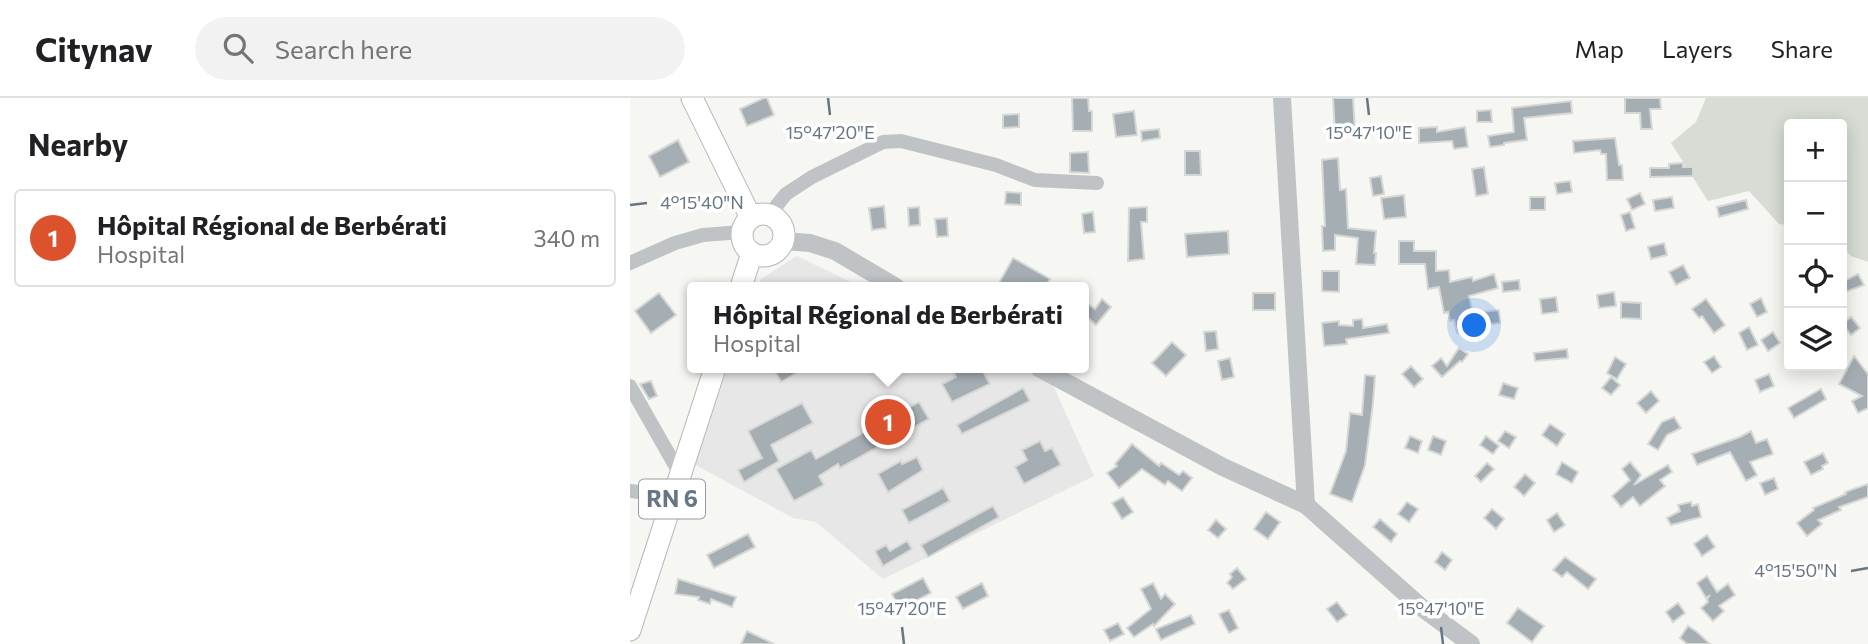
<!DOCTYPE html>
<html lang="en">
<head>
<meta charset="utf-8">
<style>
  :root { --surface:#fff; --page:#f2f2f2; --text:#202124; --muted:#757577; --line:#e0e0e0; --accent:#db522d }
  body { margin:0; font-family:Commissioner,sans-serif; background:var(--page); color:var(--text) }
  .controls { position:absolute; right:21px; top:21px; display:grid; overflow:hidden; border-radius:7px; box-shadow:0 4px 18px #0003 }
  .controls button { width:63px; height:63px; display:grid; place-items:center; padding:0; border:0; border-bottom:2px solid var(--line); background:var(--surface); color:var(--text); font:35px sans-serif }
  .you { position:absolute; left:845px; top:228px; width:24px; height:24px; margin:-18px; border:5px solid #fff; border-radius:50%; background:#1a73e8; box-shadow:0 0 0 10px #1a73e833 }
  .badge { display:grid; place-items:center; width:46px; height:46px; border-radius:50%; background:var(--accent); color:#fff; font-size:23px; font-weight:700 }
  .pin { position:absolute; translate:-50% -50%; border:4px solid #fff; box-shadow:0 2px 7px #0006 }
  .popup { position:absolute; left:57px; top:184px; width:402px; height:91px; box-sizing:border-box; display:grid; place-content:center; border-radius:7px; background:var(--surface); filter:drop-shadow(0 2px 5px #0005); font-size:23px; white-space:nowrap; color:var(--muted) }
  .popup b { font-size:26px; color:var(--text) }
  .popup::after { content:''; position:absolute; left:50%; top:100%; margin-left:-14px; border:14px solid transparent; border-top-color:var(--surface) }
  .list { margin:0; padding:0; list-style:none }
  h2 { display:flex; justify-content:space-between; align-items:center; height:91px; margin:0; padding:0 28px; font-size:30px }
  h2 small { font-size:23px; font-weight:400; color:var(--muted) }
  .list li { display:grid; grid-template-columns:46px 1fr auto; gap:21px; align-items:center; box-sizing:border-box; height:98px; margin:0 14px 14px; padding:0 14px; border:2px solid var(--line); border-radius:7px }
  .list b { display:block; font-size:26px; white-space:nowrap }
  .list p { margin:0; font-size:23px; white-space:nowrap; color:var(--muted) }
  .list em { font-size:23px; font-style:normal; color:var(--muted) }
  .icon { flex:none; width:38px; height:38px; fill:none; stroke:currentColor; stroke-width:2; stroke-linecap:round; stroke-linejoin:round }
  .map { position:relative; flex:none; width:1238px; height:546px; overflow:hidden }
  header { display:flex; align-items:center; gap:42px; box-sizing:border-box; height:98px; padding:0 35px; background:var(--surface); border-bottom:2px solid var(--line) }
  header strong { font-size:33px }
  nav { display:flex; gap:38px; margin-inline-start:auto; font-size:24px }
  .search { width:490px; height:63px; background:var(--page); display:flex; align-items:center; gap:18px; box-sizing:border-box; padding:0 24px; border-radius:38px; color:var(--muted); font-size:26px }
  main { display:flex }
  aside { flex:1; background:var(--surface) }
  .map>svg:first-child { display:block }
  .built { fill:#e6e7e6 }
  .green { fill:#d7dcd4 }
  .building { fill:#a5aeb3; stroke:#d7d7d5; stroke-width:2 }
  .lines { fill:none; stroke-linecap:round; stroke-linejoin:round }
  .primary-casing { stroke:#b2b7ba; stroke-width:23 }
  .minor { stroke:#bfc3c6; stroke-width:14 }
  .tertiary { stroke:#bfc3c6; stroke-width:18 }
  .primary { stroke:#fff; stroke-width:21 }
  .ticks { fill:none; stroke:#667682; stroke-width:2.5 }
  .labels { text-anchor:middle; stroke-width:7; stroke-linejoin:round; paint-order:stroke }
  .shield { fill:#fff; stroke:#949fa8; stroke-width:2 }
  .shield-label { font-size:23px; font-weight:bold; fill:#667682 }
  .ticks-label { font-size:18px; text-anchor:middle; fill:#667682; stroke:#fff; stroke-width:7; stroke-linejoin:round; paint-order:stroke }
</style>
</head>
<body>
<header>
<strong>Citynav</strong>
<div class="search"><svg class="icon" aria-label="search" viewBox="0 0 24 24"><circle cx="10" cy="10" r="6"/><path d="M15 15l6 6"/></svg>Search here</div>
<nav><a>Map</a><a>Layers</a><a>Share</a></nav>
</header>
<main>
<aside>
<h2>Nearby<small></small></h2>
<ul class="list">
<li><span class="badge">1</span><div><b>Hôpital Régional de Berbérati</b><p>Hospital</p></div><em>340 m</em></li>
</ul>
</aside>
<div class="map">
<svg width="1238" height="546" viewBox="0 0 1238 546">
  <rect width="100%" height="100%" fill="#f6f6f2"/>
  <!-- built -->
  <g class="built">
    <path d="M167,158L231,189H128L131,181Z"/>
    <path d="M98,270H394L421,283L464,378L253,481L186,424L163,420L62,365Z"/>
  </g>
  <!-- green -->
  <path class="green" d="M1076,0H1238V164L1221,158L1212,149V26H1159V127L1149,126L1119,93L1078,103L1041,45L1066,24Z"/>
  <!-- building -->
  <g class="building">
    <path d="M134,0H137L144,17L117,28L110,11Z"/>
    <path d="M442,0H458L459,13H462V33H443Z"/>
    <path d="M703,0H723L725,33L705,34Z"/>
    <path d="M995,0H1030L1031,11H1020L1022,31H1011L1010,15H995Z"/>
    <path d="M941,3L942,15L894,20L897,42L874,45V47L860,49L858,38L884,34L882,10Z"/>
    <path d="M861,12L862,24H847V13Z"/>
    <path d="M504,13L507,37L486,39L483,16Z"/>
    <path d="M389,16V29L373,30V17Z"/>
    <path d="M807,29V34L835,29L838,49L824,51L822,43L789,45V30Z"/>
    <path d="M529,31L530,40L512,43L511,33Z"/>
    <path d="M985,40L989,67H992L993,82H977L976,56H971L970,52L944,55L943,43Z"/>
    <path d="M48,42L59,64L30,79L19,58Z"/>
    <path d="M555,53H570L571,77H555Z"/>
    <path d="M458,54L459,75L440,74V55Z"/>
    <path d="M708,60L710,92L716,91L718,130L746,133L744,155H746L745,167L726,166L728,140L705,137V152L693,153L692,128H695L692,62Z"/>
    <path d="M1053,65V69H1063V78L1020,79V70H1039V66Z"/>
    <path d="M854,69L858,96L846,98L842,71Z"/>
    <path d="M751,78L754,96L743,98L740,80Z"/>
    <path d="M940,83L942,94L927,96L925,85Z"/>
    <path d="M376,94L391,95V107L375,106Z"/>
    <path d="M1010,95L1015,106L1002,112L997,101Z"/>
    <path d="M774,97L776,119L754,121L751,100Z"/>
    <rect x="900" y="99" width="15" height="13"/>
    <path d="M1042,99L1044,110L1025,113L1023,102Z"/>
    <path d="M1116,102L1118,111L1089,119L1087,109Z"/>
    <path d="M254,108L256,130L242,132L239,110Z"/>
    <path d="M289,109L290,127L279,128L278,110Z"/>
    <path d="M517,109V124H511L514,161L498,163L499,110Z"/>
    <path d="M463,114L465,134L454,135L452,116Z"/>
    <path d="M1000,114L1005,130L996,133L991,117Z"/>
    <path d="M317,120L318,138L307,139L305,121Z"/>
    <path d="M598,133L599,156L557,159L555,136Z"/>
    <path d="M769,143H784V153H806V173L819,172L820,184L842,179L843,183L864,176L868,190L839,198L843,215L869,212L870,225L846,228V231L827,235L824,222L820,223L818,214L814,215L809,189L798,191L795,166H769Z"/>
    <path d="M1034,145L1037,157L1021,161L1018,149Z"/>
    <path d="M383,160L420,181L415,189H377L369,185Z"/>
    <path d="M1053,167L1060,180L1046,187L1039,174Z"/>
    <path d="M692,173H709V194L692,193Z"/>
    <path d="M1228,176L1234,187L1212,195V184Z"/>
    <path d="M889,182L890,192L873,194L872,184Z"/>
    <path d="M984,194L986,208L969,210L967,197Z"/>
    <path d="M29,195L46,217L21,235L5,213Z"/>
    <rect x="623" y="195" width="22" height="17"/>
    <path d="M926,199L928,214L912,216L910,201Z"/>
    <path d="M1131,200L1137,214L1127,219L1120,206Z"/>
    <path d="M472,201L481,209L466,227L454,216V203L465,211Z"/>
    <path d="M1076,201L1095,227L1084,235L1072,218L1069,220L1062,211Z"/>
    <path d="M991,204L1011,205V221L991,220Z"/>
    <path d="M1221,219L1230,230L1221,237L1212,226Z"/>
    <path d="M732,221L733,230L757,226L759,235L716,241L717,246L694,248L692,225L709,223V227L723,228V222Z"/>
    <path d="M1119,229L1128,247L1117,252L1109,235Z"/>
    <path d="M586,233L588,251L576,253L574,234Z"/>
    <path d="M1143,234L1150,245L1138,253L1131,242Z"/>
    <path d="M542,244L556,257L536,278L522,265Z"/>
    <path d="M829,250L838,256L832,264L830,263L812,279L802,268L811,260L817,268Z"/>
    <path d="M937,251L938,260L905,263L904,255Z"/>
    <path d="M1084,258L1091,269L1082,275L1074,264Z"/>
    <path d="M1224,258L1238,276V310L1228,315L1222,303L1232,298L1209,286Z"/>
    <path d="M985,259L996,266L987,281L977,275Z"/>
    <path d="M600,260L604,279L592,282L588,263Z"/>
    <path d="M781,268L793,281L784,289L772,276Z"/>
    <path d="M143,270H175L151,284Z"/>
    <path d="M333,270H351L360,286L322,304L312,286L326,279L324,275Z"/>
    <path d="M1139,276L1144,288L1130,294L1125,282Z"/>
    <path d="M735,277L745,278L743,305L735,367L722,404L700,396L716,353L720,315L732,317Z"/>
    <path d="M981,279L990,287L981,297L972,290Z"/>
    <path d="M21,283L27,298L19,301L10,286Z"/>
    <path d="M873,285L888,290L884,301L869,297Z"/>
    <path d="M393,290L400,303L332,336L327,327Z"/>
    <path d="M1191,291L1196,301L1164,320L1158,310Z"/>
    <path d="M1021,293L1029,303L1016,315L1007,305Z"/>
    <path d="M289,304L299,321L210,370L208,366L189,378L194,387L164,403L146,371L181,352L186,361Z"/>
    <path d="M172,305L183,325L141,347L149,363L114,384L108,372L132,360L118,333Z"/>
    <path d="M1044,319L1051,330L1037,337L1028,352L1018,346L1032,324Z"/>
    <path d="M920,326L935,336L927,348L912,337Z"/>
    <path d="M875,333L886,339L879,350L868,343Z"/>
    <path d="M1121,333L1126,345L1137,341L1143,356L1120,364L1127,377L1116,383L1100,354L1067,367L1062,356L1110,339Z"/>
    <path d="M780,338L792,343L788,355L775,350Z"/>
    <path d="M803,338L816,343L811,357L798,352Z"/>
    <path d="M856,338L869,348L863,356L850,347Z"/>
    <path d="M410,343L415,353L422,350L431,367L394,386L385,369L397,362L392,352Z"/>
    <path d="M502,346L529,368L531,365L549,377L553,373L562,380L552,393L538,383L535,387L512,371L489,390L477,375L487,368L485,366Z"/>
    <path d="M1193,355L1198,365L1192,368L1193,371L1181,377L1174,364Z"/>
    <path d="M287,359L293,372L258,394L248,376L271,363L272,366Z"/>
    <path d="M932,364L948,374L942,385L926,376Z"/>
    <path d="M1000,364L1011,377L1004,387L1038,367L1042,374L1030,382L1035,388L1010,408L1003,399L991,409L982,398L1000,382L992,371Z"/>
    <path d="M857,365L864,371L851,384L845,378Z"/>
    <path d="M895,376L905,385L894,398L884,389Z"/>
    <path d="M1144,380L1148,391L1135,397L1130,385Z"/>
    <path d="M1238,386V399L1209,409L1211,412L1188,422L1192,426L1177,438L1167,425L1184,412L1183,410L1216,396L1215,394Z"/>
    <path d="M313,390L320,403L279,425L272,412Z"/>
    <path d="M493,399L503,414L492,421L482,405Z"/>
    <path d="M777,404L788,411L779,424L768,416Z"/>
    <path d="M1061,404L1062,408L1068,406L1071,419L1041,427L1037,420L1050,413L1048,407Z"/>
    <path d="M363,408L369,419L298,459L291,447Z"/>
    <path d="M862,411L874,421L866,431L854,420Z"/>
    <path d="M636,414L650,424L638,441L624,431Z"/>
    <path d="M927,415L935,427L924,434L917,422Z"/>
    <path d="M750,421L767,436L761,444L743,429Z"/>
    <path d="M586,422L596,431L588,440L578,432Z"/>
    <path d="M118,436L125,449L84,470L77,457Z"/>
    <path d="M1077,437L1085,449L1072,458L1064,446Z"/>
    <path d="M277,443L282,451L253,468L245,453L256,447L260,453Z"/>
    <path d="M812,454L822,462L815,472L805,464Z"/>
    <path d="M935,459L966,481L958,491L937,474L932,479L923,472Z"/>
    <path d="M607,470L616,481L603,491L597,485L602,479L600,476Z"/>
    <path d="M1077,478L1087,494L1098,486L1105,497L1089,508L1094,513L1083,523L1071,510L1078,504L1077,501L1080,497L1076,500L1067,485Z"/>
    <path d="M293,480L301,495L270,511L262,496Z"/>
    <path d="M48,481L106,499L102,509L81,501L80,506L68,502L69,499L45,496Z"/>
    <path d="M352,485L358,498L333,511L326,499Z"/>
    <path d="M523,485L531,501L535,496L545,506L524,528L523,526L504,539L497,530L521,511L511,491Z"/>
    <path d="M707,504L717,517L707,524L697,511Z"/>
    <path d="M1048,505L1055,515L1043,524L1036,514Z"/>
    <path d="M888,510L914,528L902,544L877,525Z"/>
    <path d="M599,512L608,530L599,535L589,516Z"/>
    <path d="M561,517L565,526L531,542L526,531Z"/>
    <path d="M488,525L494,536L480,543L474,532Z"/>
    <path d="M1058,528L1067,534L1080,546H1057L1050,540Z"/>
    <path d="M117,533L144,546H111Z"/>
  </g>
  <g class="lines">
    <defs>
      <g id="primary">
        <path d="M62,0L121,120"/>
        <circle cx="133" cy="137" r="21"/>
        <path d="M111,189L122,155"/>
        <path d="M0,532L85,270"/>
      </g>
    </defs>
    <!-- primary casing -->
    <use href="#primary" class="primary-casing"/>
    <!-- minor -->
    <g class="minor">
      <path d="M139,117L156,96L182,79L253,44L271,43L366,67L405,82L467,85"/>
      <path d="M0,165L45,145L73,137L112,134"/>
      <path d="M0,288L50,376"/>
      <path d="M0,393L42,398"/>
    </g>
    <!-- tertiary -->
    <g class="tertiary">
      <path d="M652,0L676,407"/>
      <path d="M153,143L180,145L205,153L266,189"/>
      <path d="M409,270L593,369L676,407L791,509L841,546"/>
    </g>
    <!-- primary -->
    <use href="#primary" class="primary"/>
  </g>
  <!-- ticks -->
  <path class="ticks" d="M198,0L200,17M737,0L739,17M0,107L17,105M1221,473L1238,470M272,529L274,546M811,529L813,546"/>
  <g class="labels">
    <!-- shield labels -->
    <rect class="shield" x="9" y="381.5" width="66" height="39" rx="5"/>
    <g class="shield-label">
      <text x="42" y="409">RN 6</text>
    </g>
  </g>
  <g class="ticks-label">
    <text x="200" y="41">15°47'20"E</text>
    <text x="739" y="41">15°47'10"E</text>
    <text x="72" y="111">4°15'40"N</text>
    <text x="1166" y="479">4°15'50"N</text>
    <text x="272" y="517">15°47'20"E</text>
    <text x="811" y="517">15°47'10"E</text>
  </g>
</svg>
<div class="controls">
<button>+</button>
<button>−</button>
<button><svg class="icon" aria-label="locate" viewBox="0 0 24 24"><circle cx="12" cy="12" r="6"/><path d="M12 2v4M12 18v4M2 12h4M18 12h4"/></svg></button>
<button><svg class="icon" aria-label="layers" viewBox="0 0 24 24"><path d="M12 4l9 5-9 5-9-5zM3 14l9 5 9-5"/></svg></button>
</div>
<div class="you"></div>
<div class="pin badge" style="left:258px;top:324px">1</div>
<div class="popup"><b>Hôpital Régional de Berbérati</b>Hospital</div>
</div>
</main>
</body>
</html>
